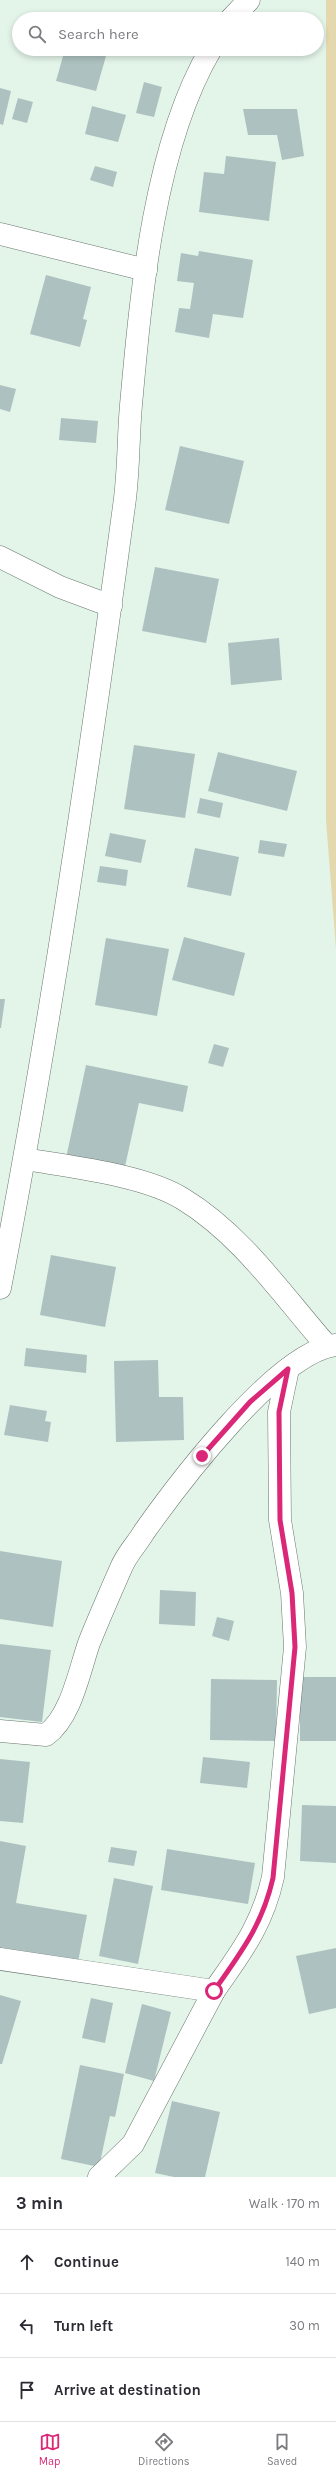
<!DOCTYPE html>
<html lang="en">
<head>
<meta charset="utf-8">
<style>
  :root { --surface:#fff; --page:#f2f2f3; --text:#2b2b33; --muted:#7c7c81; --line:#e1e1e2; --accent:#db2777 }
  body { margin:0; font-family:Karla,sans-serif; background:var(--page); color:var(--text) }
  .stop { position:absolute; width:12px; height:12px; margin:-9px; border:3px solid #db2777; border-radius:50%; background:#fff }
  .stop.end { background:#db2777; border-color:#fff; box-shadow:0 1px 4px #0008 }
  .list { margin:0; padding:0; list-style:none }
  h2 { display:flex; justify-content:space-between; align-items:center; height:52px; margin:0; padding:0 16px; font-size:17px }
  h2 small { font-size:13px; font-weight:400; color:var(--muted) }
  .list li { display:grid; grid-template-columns:26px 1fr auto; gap:12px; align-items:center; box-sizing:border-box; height:64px; padding:0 16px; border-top:1px solid var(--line) }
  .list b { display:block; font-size:15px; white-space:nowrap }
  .list em { font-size:13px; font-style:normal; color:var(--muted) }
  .icon { flex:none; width:22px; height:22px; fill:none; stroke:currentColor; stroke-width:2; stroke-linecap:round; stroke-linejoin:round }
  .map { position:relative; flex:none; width:336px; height:2177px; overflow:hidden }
  .search { position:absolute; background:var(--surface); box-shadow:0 2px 6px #0003; left:12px; right:12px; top:12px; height:44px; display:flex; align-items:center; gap:10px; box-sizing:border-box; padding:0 14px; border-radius:22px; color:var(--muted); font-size:15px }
  .sheet { height:244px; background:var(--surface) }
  nav { display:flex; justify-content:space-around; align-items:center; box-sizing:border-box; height:56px; border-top:1px solid var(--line); background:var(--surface); font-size:11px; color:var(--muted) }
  nav a { display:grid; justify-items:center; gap:2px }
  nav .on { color:var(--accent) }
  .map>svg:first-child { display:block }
  .green { fill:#e4d8ae }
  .building { fill:#adc2c0 }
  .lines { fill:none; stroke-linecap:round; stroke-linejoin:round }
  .minor-casing { stroke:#69776e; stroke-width:23 }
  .minor { stroke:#fff; stroke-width:22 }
  .route { stroke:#db2777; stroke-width:5 }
</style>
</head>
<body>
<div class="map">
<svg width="336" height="2177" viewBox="0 0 336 2177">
  <rect width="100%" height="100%" fill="#e3f4e9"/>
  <!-- green -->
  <path class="green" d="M326,0H336V949L326,820Z"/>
  <!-- building -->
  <g class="building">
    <path d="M65,49H108L96,91L56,81Z"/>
    <path d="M144,82L162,87L154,117L136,113Z"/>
    <path d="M0,88L11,91L3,125L0,124Z"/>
    <path d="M18,98L33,102L27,123L12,119Z"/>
    <path d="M92,106L126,115L118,142L85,134Z"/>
    <path d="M243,109H297L304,156L282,160L277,135H248Z"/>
    <path d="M226,156L276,162L269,221L199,212L204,172L224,174Z"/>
    <path d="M95,166L117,172L113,187L90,180Z"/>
    <path d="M199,251L253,260L243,318L213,314L209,338L175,332L179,308L190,309L194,283L177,281L181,253L198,256Z"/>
    <path d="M46,275L91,287L83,319L87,320L80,347L30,334Z"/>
    <path d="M0,385L16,389L10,412L0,409Z"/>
    <path d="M61,418L98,421L96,443L59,440Z"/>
    <path d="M180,446L244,461L229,524L165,510Z"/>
    <path d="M155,567L219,579L206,643L142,631Z"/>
    <path d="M279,638L282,680L231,685L228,643Z"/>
    <path d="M134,745L195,754L185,818L124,809Z"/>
    <path d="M218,752L297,771L287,811L208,791Z"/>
    <path d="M200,798L223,803L220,818L197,813Z"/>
    <path d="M110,833L146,840L141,863L105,856Z"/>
    <path d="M260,840L287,844L284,857L258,853Z"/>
    <path d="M195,848L239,857L231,896L187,887Z"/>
    <path d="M100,866L128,870L126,886L97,882Z"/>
    <path d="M184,937L245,953L234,996L172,980Z"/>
    <path d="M106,938L169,949L157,1016L95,1005Z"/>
    <path d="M0,999H5L1,1028H0Z"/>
    <path d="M214,1044L229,1048L223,1067L208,1063Z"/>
    <path d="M86,1065L188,1086L183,1112L139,1103L124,1171L66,1158Z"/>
    <path d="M51,1255L116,1267L105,1327L40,1315Z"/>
    <path d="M26,1348L87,1355L86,1373L24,1366Z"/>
    <path d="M158,1360L159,1397H183L184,1440L116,1442L114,1361Z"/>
    <path d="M10,1405L47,1411L45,1421L51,1422L48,1442L4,1435Z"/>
    <path d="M0,1551L62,1561L53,1627L0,1619Z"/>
    <path d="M160,1590L196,1592L195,1626L159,1624Z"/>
    <path d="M217,1617L234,1621L229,1641L212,1636Z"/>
    <path d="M0,1644L51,1650L42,1722L0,1717Z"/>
    <rect x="300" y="1677" width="36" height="64"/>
    <path d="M211,1679L277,1680L276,1741L210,1740Z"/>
    <path d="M203,1757L250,1762L247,1788L200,1783Z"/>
    <path d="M0,1759L30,1762L23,1823L0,1821Z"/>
    <path d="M302,1805L336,1806V1863L300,1861Z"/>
    <path d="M0,1841L26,1846L16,1903L87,1915L78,1962L0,1948Z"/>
    <path d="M111,1847L137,1851L134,1866L108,1862Z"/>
    <path d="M167,1849L255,1863L248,1904L161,1890Z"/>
    <path d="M114,1878L153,1886L138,1964L99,1956Z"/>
    <path d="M336,1948V2008L309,2014L296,1956Z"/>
    <path d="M0,1995L21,2001L2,2064H0Z"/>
    <path d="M91,1998L113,2003L105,2043L82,2038Z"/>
    <path d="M142,2004L171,2012L154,2081L125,2073Z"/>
    <path d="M80,2065L124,2074L115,2117L110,2116L99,2167L61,2159Z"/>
    <path d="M172,2101L220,2112L205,2177H174L155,2173Z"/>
  </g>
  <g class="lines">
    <defs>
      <g id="minor">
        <path d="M231,19L249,0"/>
        <path d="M0,234L146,270"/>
        <path d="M0,557L60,587L111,606"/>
        <path d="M25,1159C71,1167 145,1175 183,1199C241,1234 283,1296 327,1346"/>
        <path d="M0,1288C50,1029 89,767 124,506C129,472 128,438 131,405C141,294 154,145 211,49"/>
        <path d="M0,1731L46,1735C71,1717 79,1672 89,1643C99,1618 110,1593 121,1568C126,1555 137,1544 144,1532C178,1484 277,1352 336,1345"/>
        <path d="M0,1959L214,1991C241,1952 262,1926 273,1877L295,1647L292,1593L280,1520L279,1412L288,1369"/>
        <path d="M99,2177L133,2144L214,1991"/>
      </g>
    </defs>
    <!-- minor casing -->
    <use href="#minor" class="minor-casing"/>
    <!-- minor -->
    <use href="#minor" class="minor"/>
  </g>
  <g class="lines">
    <!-- route -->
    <path class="route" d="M202,1456L250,1402L288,1369L279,1412L280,1520L292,1593L295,1647L273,1878C262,1926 241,1952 214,1991"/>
  </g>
</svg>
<div class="stop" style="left:214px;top:1991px"></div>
<div class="stop end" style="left:202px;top:1456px"></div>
<div class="search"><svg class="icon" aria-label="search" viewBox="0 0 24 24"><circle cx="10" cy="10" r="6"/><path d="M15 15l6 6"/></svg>Search here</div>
</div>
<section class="sheet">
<h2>3 min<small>Walk · 170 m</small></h2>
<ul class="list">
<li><svg class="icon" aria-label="ahead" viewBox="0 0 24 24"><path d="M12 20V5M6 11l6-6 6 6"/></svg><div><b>Continue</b></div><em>140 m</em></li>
<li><svg class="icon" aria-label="left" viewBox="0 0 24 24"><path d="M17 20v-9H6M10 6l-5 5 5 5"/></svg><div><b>Turn left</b></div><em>30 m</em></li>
<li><svg class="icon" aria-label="arrive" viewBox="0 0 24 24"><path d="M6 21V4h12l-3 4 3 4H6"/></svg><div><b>Arrive at destination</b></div></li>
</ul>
</section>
<nav>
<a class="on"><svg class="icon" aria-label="map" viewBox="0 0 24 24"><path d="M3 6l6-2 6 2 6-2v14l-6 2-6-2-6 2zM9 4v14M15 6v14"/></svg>Map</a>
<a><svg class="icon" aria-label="directions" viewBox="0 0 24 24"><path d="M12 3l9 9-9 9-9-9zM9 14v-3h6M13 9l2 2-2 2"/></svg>Directions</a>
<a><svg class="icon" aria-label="saved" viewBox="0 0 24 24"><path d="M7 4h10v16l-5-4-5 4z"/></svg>Saved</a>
</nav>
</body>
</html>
